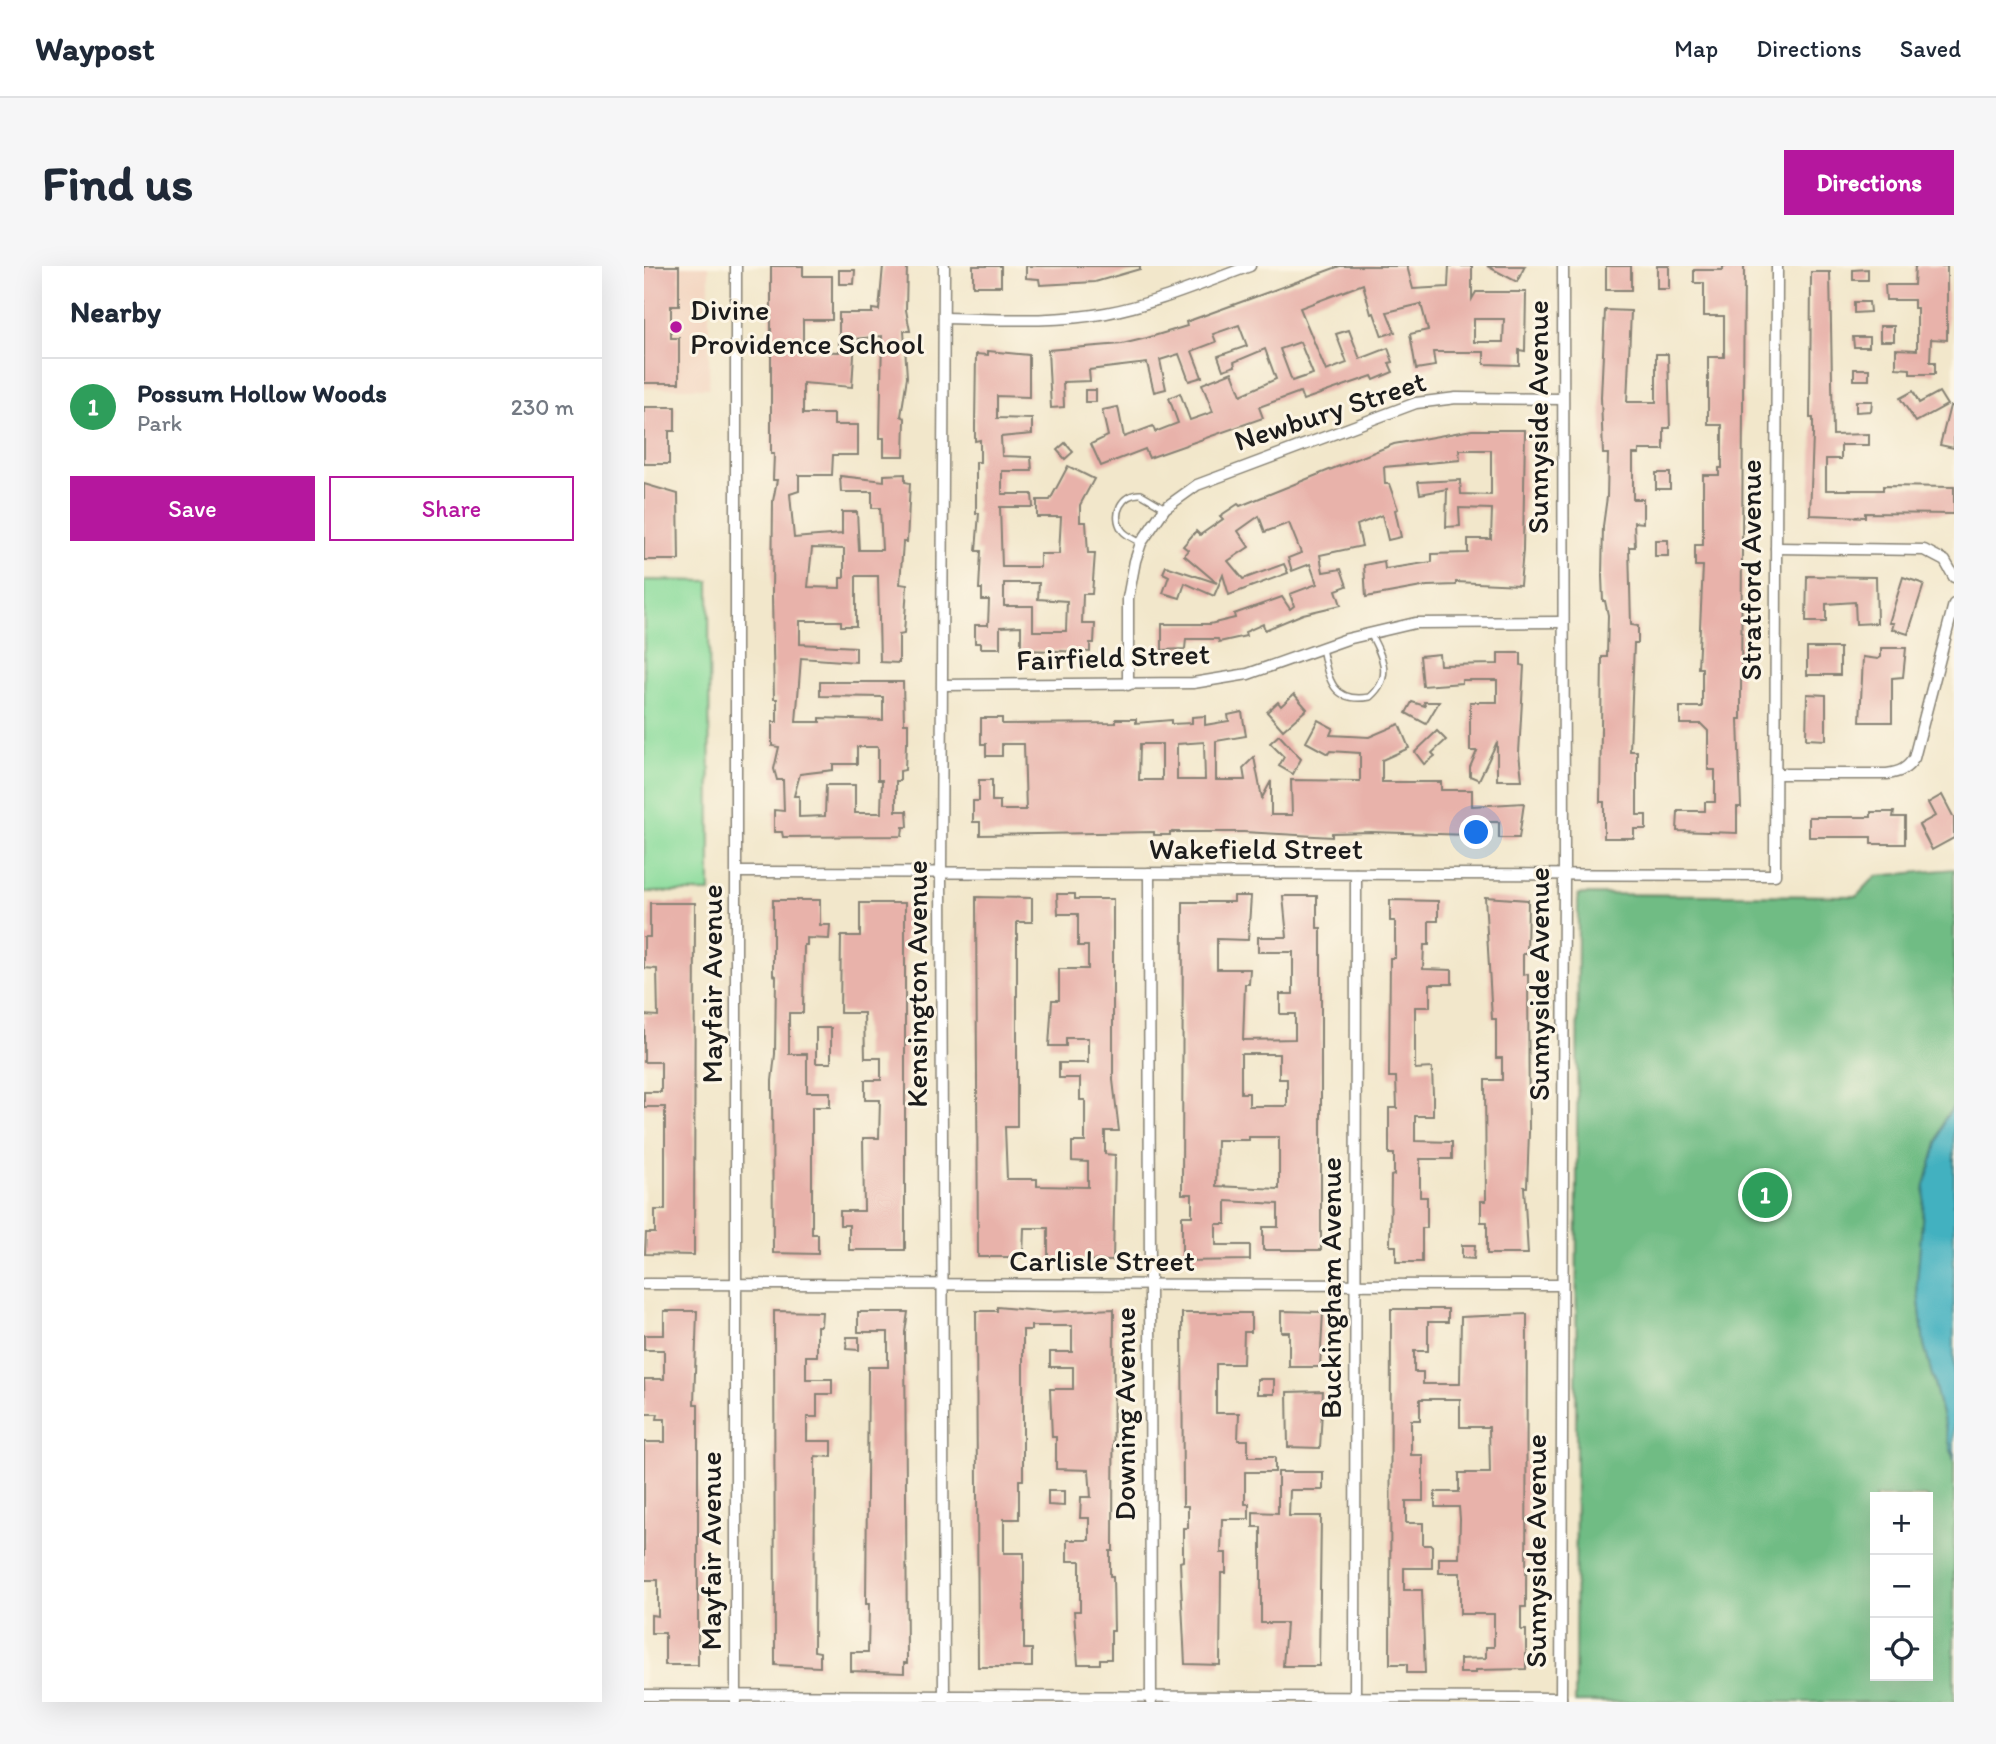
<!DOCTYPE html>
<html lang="en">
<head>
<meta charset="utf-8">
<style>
  :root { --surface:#fff; --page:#f6f6f7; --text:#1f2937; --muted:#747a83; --line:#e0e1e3; --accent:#b5179e }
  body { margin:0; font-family:Itim,sans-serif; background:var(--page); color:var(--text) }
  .controls { position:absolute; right:21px; bottom:21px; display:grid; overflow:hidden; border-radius:0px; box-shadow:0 7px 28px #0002 }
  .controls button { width:63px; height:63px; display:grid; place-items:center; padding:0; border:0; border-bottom:2px solid var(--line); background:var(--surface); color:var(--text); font:35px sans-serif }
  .you { position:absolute; left:833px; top:567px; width:24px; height:24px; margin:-18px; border:5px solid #fff; border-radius:50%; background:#1a73e8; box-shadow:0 0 0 10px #1a73e833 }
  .badge { display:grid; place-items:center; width:46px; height:46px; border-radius:50%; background:var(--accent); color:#fff; font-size:23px; font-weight:700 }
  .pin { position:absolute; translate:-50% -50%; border:4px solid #fff; box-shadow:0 2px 7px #0006 }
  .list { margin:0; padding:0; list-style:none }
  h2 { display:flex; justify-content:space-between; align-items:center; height:91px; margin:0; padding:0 28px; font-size:30px }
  h2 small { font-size:23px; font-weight:400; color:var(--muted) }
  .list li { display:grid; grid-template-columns:46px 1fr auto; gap:21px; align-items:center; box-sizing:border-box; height:98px; padding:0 28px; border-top:2px solid var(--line) }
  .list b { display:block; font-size:26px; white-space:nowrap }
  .list p { margin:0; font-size:23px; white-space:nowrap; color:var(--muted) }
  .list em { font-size:23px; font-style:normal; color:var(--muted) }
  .actions { display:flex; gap:14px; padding:21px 28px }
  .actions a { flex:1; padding:16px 0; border:2px solid var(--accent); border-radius:0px; text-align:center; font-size:24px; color:var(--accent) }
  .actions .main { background:var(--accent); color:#fff }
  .icon { flex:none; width:38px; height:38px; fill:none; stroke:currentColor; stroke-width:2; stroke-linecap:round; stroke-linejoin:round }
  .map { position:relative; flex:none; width:1310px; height:1436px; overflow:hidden; border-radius:0px }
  header { display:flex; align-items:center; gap:42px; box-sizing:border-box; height:98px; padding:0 35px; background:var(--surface); border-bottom:2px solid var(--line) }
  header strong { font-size:33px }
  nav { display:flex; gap:38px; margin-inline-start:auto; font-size:24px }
  .intro { display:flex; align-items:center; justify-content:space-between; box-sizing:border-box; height:168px; padding:0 42px }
  h1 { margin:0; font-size:49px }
  .button { padding:18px 32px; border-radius:0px; background:var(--accent); color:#fff; font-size:24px; font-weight:700 }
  main { display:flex; gap:42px; padding:0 42px }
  aside { flex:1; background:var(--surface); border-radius:0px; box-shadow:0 7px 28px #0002 }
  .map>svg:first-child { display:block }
  .built { fill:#f3d4bf }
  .green { fill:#8bdc9c; stroke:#547c5c; stroke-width:2 }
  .forest { fill:#70bc84; stroke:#466c50; stroke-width:2; fill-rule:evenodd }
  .water { fill:#43b1c0; stroke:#30666e; stroke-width:2 }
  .building { fill:#e8b2aa; fill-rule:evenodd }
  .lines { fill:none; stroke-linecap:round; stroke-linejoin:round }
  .lane-casing { stroke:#878274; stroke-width:8 }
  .street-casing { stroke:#878274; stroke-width:13 }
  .lane { stroke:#fff; stroke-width:5 }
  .street { stroke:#fff; stroke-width:10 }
  .poi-dot { fill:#b5179e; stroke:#fcf5e5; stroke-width:2.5 }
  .labels { text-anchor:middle; stroke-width:6; stroke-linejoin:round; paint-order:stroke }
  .poi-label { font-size:30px; fill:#1c1c1c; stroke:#fcf5e5; text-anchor:start }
  .street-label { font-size:30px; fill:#1c1c1c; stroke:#fcf5e5 }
</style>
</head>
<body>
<header>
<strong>Waypost</strong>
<nav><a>Map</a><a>Directions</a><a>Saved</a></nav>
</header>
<div class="intro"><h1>Find us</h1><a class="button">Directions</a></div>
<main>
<aside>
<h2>Nearby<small></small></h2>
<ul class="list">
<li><span class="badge" style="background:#2e9e5b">1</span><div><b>Possum Hollow Woods</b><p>Park</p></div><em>230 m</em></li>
</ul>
<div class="actions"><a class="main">Save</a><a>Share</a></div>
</aside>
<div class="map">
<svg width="1310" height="1436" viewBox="0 0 1310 1436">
  <rect width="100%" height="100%" fill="#fcf5e5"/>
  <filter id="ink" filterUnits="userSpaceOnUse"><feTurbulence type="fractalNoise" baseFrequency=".0143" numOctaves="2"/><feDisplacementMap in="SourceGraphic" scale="14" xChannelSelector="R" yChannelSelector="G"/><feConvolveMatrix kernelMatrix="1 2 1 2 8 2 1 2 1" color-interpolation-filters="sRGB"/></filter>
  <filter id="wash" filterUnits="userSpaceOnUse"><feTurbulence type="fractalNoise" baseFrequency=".00686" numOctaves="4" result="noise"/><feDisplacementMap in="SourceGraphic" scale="28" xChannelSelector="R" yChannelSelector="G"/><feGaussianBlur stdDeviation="1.57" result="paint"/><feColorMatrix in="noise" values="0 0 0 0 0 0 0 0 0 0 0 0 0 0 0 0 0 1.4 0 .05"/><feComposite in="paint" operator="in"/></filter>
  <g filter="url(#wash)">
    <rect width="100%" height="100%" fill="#f2e7cb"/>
    <!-- built -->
    <rect class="built" x="0" y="0" width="65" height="122"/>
    <!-- green -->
    <path class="green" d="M0,314L65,315L66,626H0Z"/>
    <!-- forest -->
    <path class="forest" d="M1310,603V840L1300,854L1281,919L1273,1017L1280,1078L1310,1195V1436H931L934,628L1213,630L1232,610ZM1231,1231H1284V1410H1231Z"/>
    <!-- water -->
    <path class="water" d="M1310,840V1195L1280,1078L1273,1017L1281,919L1300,854Z"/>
    <g id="blocks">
      <!-- building -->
      <g class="building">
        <path d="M0,0H35V40H27V72H35V117H0Z"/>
        <path d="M127,0H159V10H188V54H159V85L195,86V47H228V43L235,44L239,0H263L262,44L266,65H260L263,111L257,150L261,152L260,190H240V172H236L238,70L211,73L208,121L159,117V148H190V159H214V189H189L188,209H155V225L146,228L150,272L198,268V246H213L215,284H238L236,242H228V226H197L196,210L240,215V209L261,208V216L266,217L263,276H259L256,318L263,319L260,368L255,369V397L236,396L234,310H212V360H197V355H156V378L212,381V396L157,392L152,456H176V452L239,454V431L176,430V416H259L260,457H264V477H262L261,504L256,505V515H252V545H263L264,561H259L258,570L139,571L138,566H130V544L140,545L139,514H133L130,503L135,481L128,480V456H133V433H130L128,329L129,235L133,214H129L130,188H127ZM168,282L200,283V312H196V322L164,321ZM213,481H234V514H238L237,547H211V519H182L181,550L155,551V530H150L156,508L189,504V498H213Z"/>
        <rect x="329" y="0" width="28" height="20"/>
        <path d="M382,0H496V3L451,16L396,19L395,13L382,12Z"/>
        <path d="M696,0H763L769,23L804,21L805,0H828V33L832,26H882L881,85L875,84V99L840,98V86H789L791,100L772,103L766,68L784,64L777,38L743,46L751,66L738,70L730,47L727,48L719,18L656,42L682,105L703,97L692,68L705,64L716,93L744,82L749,96L745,97L749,106L730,114L728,110L659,134L656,126L615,141L619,152L505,192L501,183L457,200L447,178L464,170L458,144L474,141L480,171L509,160L511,166L534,157L525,132L536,127L546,154L569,146L558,118L588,106L597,129L632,113L621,83L590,96L591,100L579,104L574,90L603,80L595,59L569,68L572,76L548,85L558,111L545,115L535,88L516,94L522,123L510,126L503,97L445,104L446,115L419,116L420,141L407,142L404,84L478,78L503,72L543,60L542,56ZM830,53H860L859,76H830ZM656,76L669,108L648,115L636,83Z"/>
        <path d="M843,0H881L873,16Z"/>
        <rect x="962" y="0" width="25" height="24"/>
        <rect x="1013" y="0" width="12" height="23"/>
        <path d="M1079,0H1100L1097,427V453H1094L1097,541H1093V567L1033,565L1034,545H1061V536H1071V504H1064V465L1057,458H1036V441H1058V402H1054L1059,300H1051V279H1059V209H1075V202H1078V159H1064V91H1080V50H1060V17H1050V4H1079Z"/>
        <path d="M1271,0H1303V74L1287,73L1286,96H1291V108H1266V103L1252,102V83L1273,84V42H1270V34H1242L1241,19H1270Z"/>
        <path d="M1224,3V14H1209V4Z"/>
        <path d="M195,4H211L210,18H195Z"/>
        <path d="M1167,6H1186L1189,169L1225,168V179H1197V193H1182V224H1239V220L1310,221V248L1221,247V251L1166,249L1169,169V152H1166Z"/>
        <path d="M1210,36H1225L1226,46L1210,47Z"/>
        <path d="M961,44L987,45L983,136H1012V88H1024L1026,162H1020V184H995V188H989V233H999V257L990,256L991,281H985L987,359L994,360V377H990L986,485H993V549H1002V563H990V572H960V536H956L958,391H963L964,349L961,335H959L958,310L959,260L963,231L964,188H959L957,131Z"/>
        <rect x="1236" y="60" width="14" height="15"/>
        <path d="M1209,71H1225V81H1210Z"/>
        <path d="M344,85L385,89V131L353,130V152L388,153V168L357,171L358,190L387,191L388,205H358V228H388L389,241H356L358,301H396V288H415L417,251H393V234H406L424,200L450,213L436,239V256H442L444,287H451L448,328H439L438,358H451L450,377H446V386L377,384V360L356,361V382H337V377H331V359H344L345,334H338V323H335L337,285H332L335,247H332V196H336V174L331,175V159L332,88L344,89ZM360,317H395L394,333L423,335L422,365H389V340H360Z"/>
        <rect x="1210" y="103" width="15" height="11"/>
        <rect x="441" y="124" width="11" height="12"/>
        <path d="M1269,125L1275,137L1295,126L1303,139L1272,156L1256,132Z"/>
        <path d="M1212,135H1228L1227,145L1212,146Z"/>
        <path d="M1306,140H1310V182L1296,179Z"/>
        <path d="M0,141H31V165H25V198H0Z"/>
        <path d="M828,164H881L879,284L876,319L812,316V319L783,320L722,331L720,299L740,295L741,303L788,296V288L824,287V273H847L848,243L815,242L816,260L802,261L803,223L776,228L774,216L816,214L817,228L847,229V184H815L816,194L740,201L741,218H745L754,243L751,244L757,271L744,274L738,249L713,259L718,280L676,289L679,306L697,303L703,320L692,324L697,339L659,348L621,364L619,358L601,366L602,370L575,376L574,373H542L541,383L518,384V358H566L591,352L590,348L638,331L646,343L650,340L646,328L673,318L666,298L648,305L644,292L657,287L645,257L621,266L615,250L594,265L605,281L584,295L599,313L640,298L644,307L585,329L579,309L570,330L541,317L536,332L519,327L525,310L519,307L522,300L573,317L540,289L544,284L539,280L552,265L556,269L579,253L576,250L594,238L596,240L750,178Z"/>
        <path d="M421,177L429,186L421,193L413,184Z"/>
        <rect x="1012" y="207" width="14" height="16"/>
        <path d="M0,218L34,228L35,294H0Z"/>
        <rect x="1011" y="274" width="13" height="16"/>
        <path d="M1163,310L1232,311L1233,357L1212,358L1211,336L1182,338V356H1162Z"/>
        <path d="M1259,311L1280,318L1264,368L1248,363L1250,357H1245Z"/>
        <rect x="1163" y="382" width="33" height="27"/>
        <path d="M1237,382H1262L1259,411L1248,412V456H1216L1219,391L1234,393L1237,391Z"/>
        <path d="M854,387H877V399L880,400L875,487L878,514H853V476L835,514L826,510V501L833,485H826V436H853V414H818V417L779,420L776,390L795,388L796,399L854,398Z"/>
        <path d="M650,428L663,443L639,464L623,446L634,436L637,440Z"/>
        <path d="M1163,428L1182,429V474L1162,473Z"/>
        <path d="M768,436L781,440L780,436H795L782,458L762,447Z"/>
        <path d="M598,446L602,470L572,475V514H601L599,502L610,491L618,532L627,515V549H648L647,514L716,515V487L686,485L684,488L662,476L674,454L689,462L686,469L725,471L755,458L765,482L738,494V516H797V524H828V540L880,537L875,572H855V556H827V569L727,566L688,567V571L599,566H526V569H510V566L336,569V556H329V535H335V514H348V535H356V544H382L380,478H358V490H342V478H337V452H358V458L472,457V453H492V457L527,454V458L548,457V451L561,450V459L585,455L584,449ZM560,476L561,514H533V478ZM496,478H518V514H495Z"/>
        <path d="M793,465L802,474L788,487L791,490L780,498L771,486Z"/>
        <path d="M635,469L657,493L649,508L635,500L640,491L626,477Z"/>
        <path d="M1298,529L1310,552V572L1288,584L1275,559L1291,550L1284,537Z"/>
        <path d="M1227,546H1250L1249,551H1261V578H1227V571H1165V551H1227Z"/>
        <path d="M413,628H431V633H469V814L475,865H461V888L471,889L469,995L404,994V962H380L379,991H334L332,631L388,632V656H373V861H361L363,913H393V920L444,921V896L428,895V876H441V834H436V812H415V797H444V772H422V780H405L408,734H415V703H444V680H434V648H414Z"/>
        <path d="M590,630H607L604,674L573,673V703H606L605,718H601L599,774L651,773V748H636V728H649V686H614V671H643L639,630H673V662H677V984H619V961H634V938L582,935V958H572V979H606V994L538,995V950H548V928H538L539,636H590ZM597,788H635V813H643V840H605V827H597ZM605,871H635V923L572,920L573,874H605Z"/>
        <path d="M841,631L884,634L883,688H879V709L884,708L885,866L883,921H880L884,988H843V956H837V935H842L841,814H858V792H852V753H848Z"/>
        <path d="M129,634H176V659H186L185,673L163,672V679H160L159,747H145V788H163V826H186V841H168V968H174V988L129,987L128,815L131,788L132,710L129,709Z"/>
        <path d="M746,634L794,635V655H785V679H780L779,703L808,704V718H786V741H771V803L788,802L789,829V850H771V875L808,876V893H776V931H783V962H778V996H752V980H746L747,910L750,909V888H745V842H753L752,811H745L746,692H751V655H746Z"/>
        <path d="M6,637H51L50,989L1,988L2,967H11V944H21V841H0V826H17V796H0V749L14,750L13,703L0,702V671H6Z"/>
        <path d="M216,637H261V984H205V959H196V945H220L219,872H235L236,834H221V814H237V792H221L220,747H196L197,670H216Z"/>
        <rect x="172" y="762" width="15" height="35"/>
        <path d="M818,979H831L830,993L818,992Z"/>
        <path d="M353,1041L404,1046L470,1043L469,1285H466V1310H469L470,1365H467V1393H456V1398H434L430,1345H436V1295H423V1274H445V1252H436L437,1231H447L445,1204L412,1203V1171H408L406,1123H429V1101H406V1086H428V1060H387V1064H379V1214H375V1253H360V1287H380V1383H388V1401H334L332,1045H353Z"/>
        <path d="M747,1043H804V1056H784V1085H770V1106H779V1118H816L817,1051L883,1048L882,1341H877V1364H882V1403L832,1404V1407H816V1393L842,1392V1381H850V1348H816V1307H795V1292H815L816,1253L815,1241H791V1226H815V1207H846L845,1161H816V1133H776V1154H767V1189H779V1235H762V1257H779V1279H788V1302H760V1324H778L781,1407H763V1398H746Z"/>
        <path d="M20,1045H53L50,1138H54V1399H21V1367H7V1349L14,1350V1314H0V1176H21V1153H13L14,1148H1L0,1113H20V1084H0V1069H20Z"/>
        <path d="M130,1045L178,1046L177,1060H173V1090H162V1113H188V1128H173V1151H163V1175H188V1191L171,1190L170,1385L176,1386V1401L131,1399Z"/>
        <path d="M637,1045L679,1046L676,1101H645V1066H637Z"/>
        <path d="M214,1046H264L261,1066L263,1397H260V1407L207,1405V1386H224L225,1338H222L224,1101H244V1066H214Z"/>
        <path d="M538,1047H607V1066H600L599,1098H572V1147H595L594,1174H604V1191H631V1206H601V1238H605V1253H578L577,1287H582V1307H577L576,1399L541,1398L536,1296L539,1295V1262H544V1240H539Z"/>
        <path d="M203,1071H215V1084L202,1083Z"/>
        <rect x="613" y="1113" width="17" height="15"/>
        <path d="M679,1125L676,1182L644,1181L643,1126Z"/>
        <path d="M634,1206H679V1224H646L645,1250H677L675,1400H639L642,1357H617V1261H609V1246L634,1247Z"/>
        <path d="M404,1225H420V1240L404,1239Z"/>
      </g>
    </g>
  </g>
  <g filter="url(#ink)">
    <use href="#blocks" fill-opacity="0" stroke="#878274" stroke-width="2"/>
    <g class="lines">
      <defs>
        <g id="lane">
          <path d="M497,277C491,273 482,270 478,264C467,248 478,227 497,228L521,242"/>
          <path d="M678,382C684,412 688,438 726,431C749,411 739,392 726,367"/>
        </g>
        <g id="street">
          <path d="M300,0L297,607L300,1436"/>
          <path d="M300,52C353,53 409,57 462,47C511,38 559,17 606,0"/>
          <path d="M1132,282L1280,284L1301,295L1310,311"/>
          <path d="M299,419L549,417L604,408L703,373L771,357L919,356"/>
          <path d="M484,419V332L491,295L497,277L521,242L553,219L772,137L812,132L918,133"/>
          <path d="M1132,508H1243C1256,506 1263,503 1270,492L1310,338"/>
          <path d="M93,606L1131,609L1133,0"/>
          <path d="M505,607L507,1436"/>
          <path d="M0,1018L917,1019"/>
          <path d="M0,1429L917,1432"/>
          <path d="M92,1436V0"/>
          <path d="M711,1436L712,608"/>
          <path d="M917,1436L920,608L919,0"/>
        </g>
      </defs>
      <!-- lane casing -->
      <use href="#lane" class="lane-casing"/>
      <!-- street casing -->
      <use href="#street" class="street-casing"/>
      <!-- lane -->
      <use href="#lane" class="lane"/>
      <!-- street -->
      <use href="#street" class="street"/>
    </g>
  </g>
  <!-- markers -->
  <circle class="poi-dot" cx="32" cy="61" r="7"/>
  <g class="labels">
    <!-- poi labels -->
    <g class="poi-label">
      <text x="46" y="54">Divine<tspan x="46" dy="34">Providence School</tspan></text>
    </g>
    <!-- street labels -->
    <g class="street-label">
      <text transform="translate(686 145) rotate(-18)" y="10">Newbury Street</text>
      <text transform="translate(894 151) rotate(-90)" y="10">Sunnyside Avenue</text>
      <text transform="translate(1107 304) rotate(-90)" y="10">Stratford Avenue</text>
      <text transform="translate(469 391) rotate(-2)" y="10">Fairfield Street</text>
      <text x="612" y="593">Wakefield Street</text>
      <text transform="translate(68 718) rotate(-90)" y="10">Mayfair Avenue</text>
      <text transform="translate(273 718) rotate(-90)" y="10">Kensington Avenue</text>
      <text transform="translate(895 718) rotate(-90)" y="10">Sunnyside Avenue</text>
      <text x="458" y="1005">Carlisle Street</text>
      <text transform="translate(687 1022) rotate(-90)" y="10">Buckingham Avenue</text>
      <text transform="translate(481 1148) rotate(-90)" y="10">Downing Avenue</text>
      <text transform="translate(67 1285) rotate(-90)" y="10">Mayfair Avenue</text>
      <text transform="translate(892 1285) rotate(-90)" y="10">Sunnyside Avenue</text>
    </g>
  </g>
</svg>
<div class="controls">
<button>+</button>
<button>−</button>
<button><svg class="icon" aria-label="locate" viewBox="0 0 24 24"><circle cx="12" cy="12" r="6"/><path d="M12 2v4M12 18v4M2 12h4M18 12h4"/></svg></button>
</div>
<div class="you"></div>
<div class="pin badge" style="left:1121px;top:929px;background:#2e9e5b">1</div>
</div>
</main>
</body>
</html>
